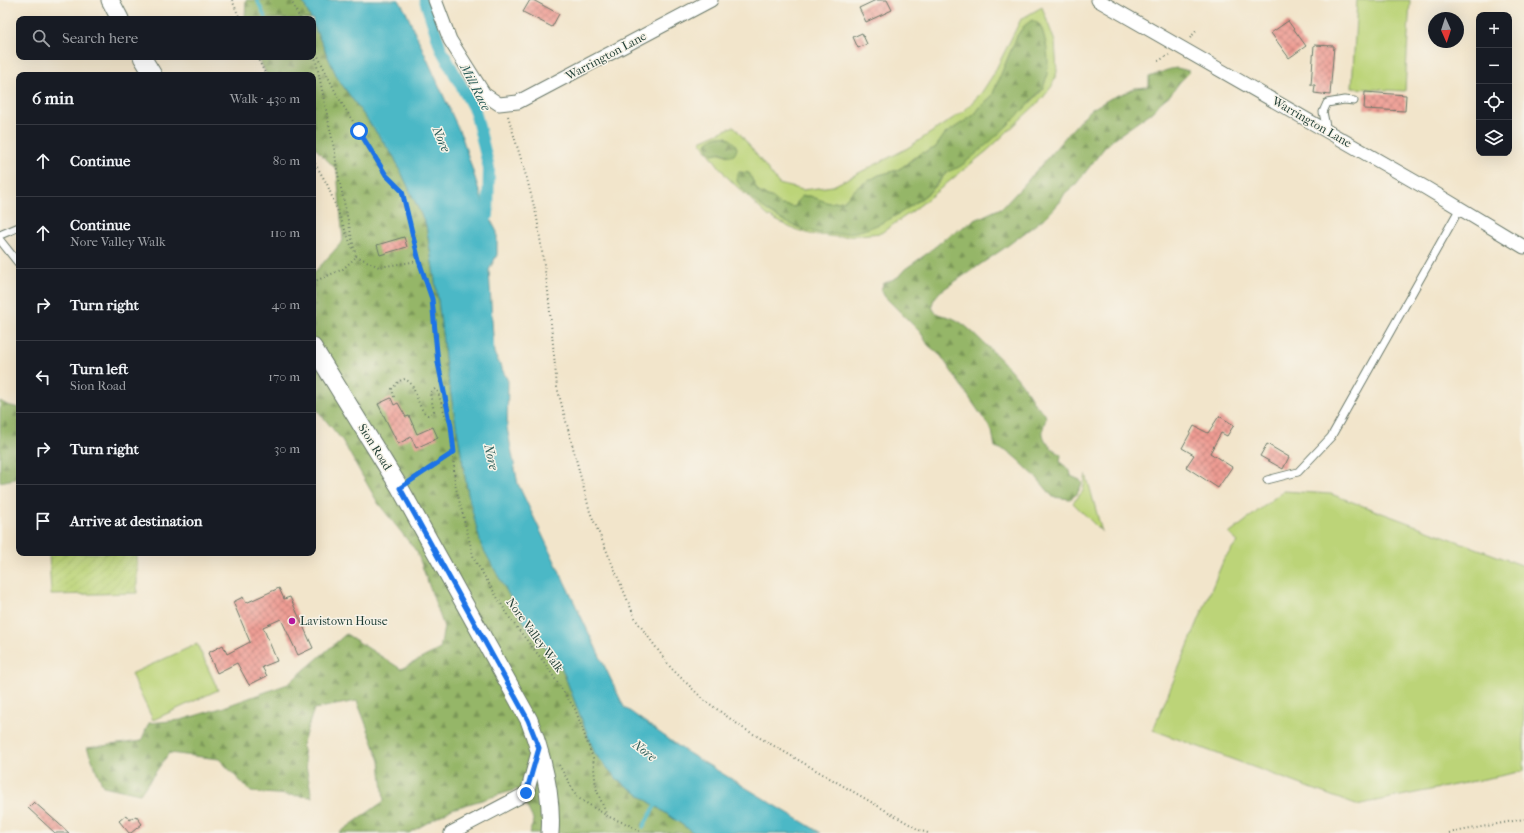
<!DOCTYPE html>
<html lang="en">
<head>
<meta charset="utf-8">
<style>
  :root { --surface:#171b24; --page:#20242c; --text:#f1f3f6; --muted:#9ea1a6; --line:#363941 }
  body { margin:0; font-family:"IM FELL French Canon",serif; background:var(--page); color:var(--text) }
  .controls { position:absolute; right:12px; top:12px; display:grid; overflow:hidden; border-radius:8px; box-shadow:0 4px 16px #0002 }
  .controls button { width:36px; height:36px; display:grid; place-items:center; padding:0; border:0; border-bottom:1px solid var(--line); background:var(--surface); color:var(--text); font:20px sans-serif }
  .compass { position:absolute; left:1428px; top:12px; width:36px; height:36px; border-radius:50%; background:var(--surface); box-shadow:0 4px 16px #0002; rotate:177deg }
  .stop { position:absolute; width:12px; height:12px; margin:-9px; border:3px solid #1a73e8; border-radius:50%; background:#fff }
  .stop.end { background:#1a73e8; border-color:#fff; box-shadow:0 1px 4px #0008 }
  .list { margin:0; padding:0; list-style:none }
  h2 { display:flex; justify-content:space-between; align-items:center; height:52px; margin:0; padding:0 16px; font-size:17px }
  h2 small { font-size:13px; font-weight:400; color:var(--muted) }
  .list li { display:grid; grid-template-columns:26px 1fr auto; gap:12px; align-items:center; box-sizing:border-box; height:72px; padding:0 16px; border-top:1px solid var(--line) }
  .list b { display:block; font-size:15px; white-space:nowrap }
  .list p { margin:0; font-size:13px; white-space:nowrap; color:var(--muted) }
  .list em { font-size:13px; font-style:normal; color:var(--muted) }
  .icon { flex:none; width:22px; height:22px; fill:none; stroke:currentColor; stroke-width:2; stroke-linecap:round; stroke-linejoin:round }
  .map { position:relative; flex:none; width:1524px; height:833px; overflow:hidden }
  .search { position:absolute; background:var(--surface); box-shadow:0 4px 16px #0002; left:16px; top:16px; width:300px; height:44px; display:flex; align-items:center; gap:10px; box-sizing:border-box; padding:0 14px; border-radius:8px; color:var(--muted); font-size:15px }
  .panel { position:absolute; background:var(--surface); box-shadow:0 4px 16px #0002; left:16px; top:72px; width:300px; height:484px; border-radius:8px }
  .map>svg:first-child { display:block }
  .grass { fill:#bcd478; stroke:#6e8856; fill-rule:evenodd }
  .forest { fill:url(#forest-firs); stroke:#5a7a4e }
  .garden { fill:url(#garden-furrows); stroke:#6e8856 }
  .water { fill:#4bb8c6; stroke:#357a7d }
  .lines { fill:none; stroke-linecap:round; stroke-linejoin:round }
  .stream { stroke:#4bb8c6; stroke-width:3.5 }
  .canal { stroke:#4bb8c6; stroke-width:12 }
  .building { fill:url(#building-cross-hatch) }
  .service-casing { stroke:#697869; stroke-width:9 }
  .minor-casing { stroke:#697869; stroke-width:15 }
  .tertiary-casing { stroke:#697869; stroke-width:19 }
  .path { stroke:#697869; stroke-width:2; stroke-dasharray:1 3; stroke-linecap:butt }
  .service { stroke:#fff; stroke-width:7 }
  .minor { stroke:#fff; stroke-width:13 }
  .tertiary { stroke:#fff; stroke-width:17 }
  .route { stroke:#1a73e8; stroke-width:5 }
  .poi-dot { fill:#b5179e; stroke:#f7f3e8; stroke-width:1.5 }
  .labels { text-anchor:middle; stroke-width:3; stroke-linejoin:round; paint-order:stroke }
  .street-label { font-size:12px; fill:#1f3d34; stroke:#f7f3e8 }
  .poi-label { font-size:12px; fill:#1f3d34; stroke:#f7f3e8; text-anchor:start }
  .water-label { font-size:13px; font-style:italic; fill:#2a5c58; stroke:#f7f3e8 }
</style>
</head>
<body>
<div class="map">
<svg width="1524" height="833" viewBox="0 0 1524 833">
  <defs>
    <pattern id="forest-firs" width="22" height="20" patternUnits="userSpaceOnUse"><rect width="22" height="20" fill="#95b668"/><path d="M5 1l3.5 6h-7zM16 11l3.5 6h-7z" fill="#799556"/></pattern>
    <pattern id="garden-furrows" width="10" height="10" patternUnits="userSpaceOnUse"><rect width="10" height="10" fill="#bcd478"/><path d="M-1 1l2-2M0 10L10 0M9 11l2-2" fill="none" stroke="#a1b768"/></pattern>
    <pattern id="building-cross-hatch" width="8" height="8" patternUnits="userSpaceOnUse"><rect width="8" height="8" fill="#ee9c93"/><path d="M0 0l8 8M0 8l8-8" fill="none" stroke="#c08079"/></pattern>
  </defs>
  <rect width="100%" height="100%" fill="#f7f3e8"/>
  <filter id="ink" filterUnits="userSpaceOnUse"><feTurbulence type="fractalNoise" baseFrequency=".025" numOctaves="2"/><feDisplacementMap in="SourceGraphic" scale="8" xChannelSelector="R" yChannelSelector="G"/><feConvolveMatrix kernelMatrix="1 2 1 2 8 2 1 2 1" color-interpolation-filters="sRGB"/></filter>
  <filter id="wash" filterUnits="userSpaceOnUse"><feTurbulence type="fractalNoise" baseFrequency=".012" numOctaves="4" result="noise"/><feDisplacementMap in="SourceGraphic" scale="16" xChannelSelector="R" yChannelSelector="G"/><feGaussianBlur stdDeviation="0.9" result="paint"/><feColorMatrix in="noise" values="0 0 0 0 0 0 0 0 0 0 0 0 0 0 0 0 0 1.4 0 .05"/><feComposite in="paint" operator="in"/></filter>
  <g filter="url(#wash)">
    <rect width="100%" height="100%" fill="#f2e5cb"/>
    <!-- grass -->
    <g class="grass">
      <path d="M1357,0H1410L1405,91L1352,88Z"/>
      <path d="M1042,7L1055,42L1057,72L1052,86L1042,99L988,150L914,210L881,233L837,237L810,234L791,228L768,216L727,177L700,141L734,126L779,184L803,190L833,186L906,149L964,111L982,92L993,75L1021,19ZM1032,20L1040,25C1047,40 1050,74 1042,90C1038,95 1032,101 1027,105C1012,120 996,134 980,148C974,154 967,162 960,166C957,168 952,169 949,171C943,175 940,182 935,187C925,197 913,205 901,212C843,251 777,233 736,179L739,172L749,173L758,192L773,198L781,205L795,207L798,200L805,196L829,203L843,201L859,186L879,175L897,170L904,166L913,158L935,148L945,134L974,115L981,106L992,96L1017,36L1021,30ZM719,136L727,137L728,156L718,152L713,138Z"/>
      <path d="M1086,474L1102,532L1073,503L1083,491Z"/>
      <path d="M1283,491L1331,494L1524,566V771L1356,805L1153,730L1224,559L1238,542L1229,534Z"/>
      <path d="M197,644L218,690L153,720L131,674Z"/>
    </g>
    <!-- forest -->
    <g class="forest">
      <path d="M246,0H302L311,19H245Z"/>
      <path d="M1032,20L1040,25C1048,42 1052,72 1042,89C1020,115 989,144 962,165C958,169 951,169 946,173C940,179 935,187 928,193C882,230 833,251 777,217C763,208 745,195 737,181V175L739,172L749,173L758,192L773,198L781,205L795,207L800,198L803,196H810L829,203L843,201L859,186L879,175L898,170L920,154L935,148L945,134L974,115L981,106L992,96L1017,36L1024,26Z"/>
      <path d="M313,24L338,79L394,157L426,225L438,300L446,366L468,494L525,624L561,666L595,754L618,780L694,833H529L534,821L518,789L452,809L409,833H339L384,801L380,761L357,701L314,709L302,745L312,797L251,792L219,759L169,753L140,794L103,786L87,748L141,741L149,723L181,720L221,708L288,684L346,634L401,669L440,649L444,627L417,552L378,503L342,440L313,405V274L343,241L337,170L313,146V75H267L258,57H313Z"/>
      <path d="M1177,68L1189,71V73L1179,83L1171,94L1160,103L1152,112L1115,138L1105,147L1076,184L1065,193L1060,202L1047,216L1003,249L941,291C937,295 930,302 933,309C936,316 945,315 952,318C965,323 977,337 987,346C1005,363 1023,382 1034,403C1036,408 1042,409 1045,414C1047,419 1044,423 1043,429C1041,441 1053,449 1061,455L1060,462C1065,467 1071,468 1071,476L1080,480L1082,484L1077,494L1070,499L1053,497L1038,479L1017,459L1009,452L995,447L992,431L941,356L928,345L921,333L885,297L881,290L883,284L898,277L905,269L925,255L948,236L975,220L1003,207L1021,188L1083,117L1092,109L1111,98L1127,92L1135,88L1147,87L1149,85V77C1159,74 1166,69 1177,68Z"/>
      <path d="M719,136C728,137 733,139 737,148C734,160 730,155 722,153C718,152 715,154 712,154L709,151L706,144L713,138Z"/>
      <path d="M0,401L7,405L19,408V478L0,482Z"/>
    </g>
    <!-- garden -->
    <path class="garden" d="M49,553H137V593L51,595Z"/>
    <!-- water -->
    <path class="water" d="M302,0H399L406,12L462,137L485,209L497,232V255L489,270L494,353L508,381L507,428L518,484L624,707L685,751L821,833H694L618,780L595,754L561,666L525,624L481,545L468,494L446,366L438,300L426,225L394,157L338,79L313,24V19H311Z"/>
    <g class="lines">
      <!-- stream -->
      <g class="stream">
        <path d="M257,0L266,19"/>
        <path d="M643,827L657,803"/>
      </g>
      <!-- canal -->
      <path class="canal" d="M425,0L441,49L475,111L489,168L488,215"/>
    </g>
    <g id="blocks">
      <!-- building -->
      <g class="building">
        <path d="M530,0H533L559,14L552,27L523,12Z"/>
        <path d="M876,0H887L892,10L866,22L859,8Z"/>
        <path d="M1288,21L1306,46L1289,58L1271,33Z"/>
        <path d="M862,33L867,44L858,48L853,37Z"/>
        <path d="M1314,45L1334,46L1330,95L1314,93L1315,85H1311Z"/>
        <path d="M1365,92L1406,95L1405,111L1364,109Z"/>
        <path d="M404,237L407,247L380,255L377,245Z"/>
        <path d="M391,398L394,405L398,403L406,417L409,416L417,434L433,427L438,438L416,448L411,437L398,444L378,404Z"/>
        <path d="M1219,416L1234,425L1227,436L1221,433L1210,453L1232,467L1218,488L1186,467L1194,455L1182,448L1194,426L1208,433Z"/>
        <path d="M1267,444L1289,457L1283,469L1260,456Z"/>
        <path d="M279,588L284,599L290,597L313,648L298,655L281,619L263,627L277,661L262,667L267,676L249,685L237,663L217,673L208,653L223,645L227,654L250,642L233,602L243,597L246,603Z"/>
        <path d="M34,802L58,823L69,833H55L28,808Z"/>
        <path d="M126,815L130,820L136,816L142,824L131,833H129L119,821Z"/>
      </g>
    </g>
  </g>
  <g filter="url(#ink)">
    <use href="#blocks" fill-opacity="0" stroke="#697869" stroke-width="1"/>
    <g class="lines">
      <defs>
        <g id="service">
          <path d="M1327,131L1323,112L1327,103L1344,100L1354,101"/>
          <path d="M0,235L19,227"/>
          <path d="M0,240L19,264"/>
          <path d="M1267,480L1298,472L1331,437L1460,208"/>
        </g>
        <g id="minor">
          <path d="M435,0L450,40L484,94L499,104L518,102L711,0"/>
          <path d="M1098,0L1426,188L1524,247"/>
          <path d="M451,833L527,793L539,748"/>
        </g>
        <g id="tertiary">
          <path d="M110,0L120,19"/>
          <path d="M142,57L153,75"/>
          <path d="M313,347L400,488L529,720C542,755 553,795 550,833"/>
        </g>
      </defs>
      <!-- service casing -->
      <use href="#service" class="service-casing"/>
      <!-- minor casing -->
      <use href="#minor" class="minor-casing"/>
      <!-- tertiary casing -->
      <use href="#tertiary" class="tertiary-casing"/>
      <!-- path -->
      <g class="path">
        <path d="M232,0L240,19"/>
        <path d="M291,0L300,19"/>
        <path d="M1190,38L1197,30"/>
        <path d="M313,46L338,97L386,175L402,191L419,261L432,299L438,363L451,426L455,484L474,559L511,620L544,662L575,709L593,758L596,788L607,816L629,825L642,833"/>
        <path d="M257,57L266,75"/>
        <path d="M1158,61L1169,55"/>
        <path d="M508,116L527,179L537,218L548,291L557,387L590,512L636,620L671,668L703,699L743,728L921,831L928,833"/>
        <path d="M313,160L327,184L353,250"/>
        <path d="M356,256L379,267L419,261"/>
        <path d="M313,282L343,269L356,257L337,170L335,153L314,51"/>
        <path d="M394,397L392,389L399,381L405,379C408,381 411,383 412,386C417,394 419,411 428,415L434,411L430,393L435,389L438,392L446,418L450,420"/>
        <path d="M411,480L454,453"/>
        <path d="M559,765L578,798L606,815"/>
        <path d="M1449,833L1524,819"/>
      </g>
      <!-- service -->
      <use href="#service" class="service"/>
      <!-- minor -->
      <use href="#minor" class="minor"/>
      <!-- tertiary -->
      <use href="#tertiary" class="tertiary"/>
    </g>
  </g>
  <g class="lines" filter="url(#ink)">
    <!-- route -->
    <path class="route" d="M359,131L386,175L402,191L419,261L432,299L438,363L451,426L454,452L400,488L528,720L539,748L526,793"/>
  </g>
  <!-- markers -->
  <circle class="poi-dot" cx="292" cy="621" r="4"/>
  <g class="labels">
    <!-- street labels -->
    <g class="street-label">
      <text transform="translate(606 56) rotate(-28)" y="4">Warrington Lane</text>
      <text transform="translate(1312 122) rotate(30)" y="4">Warrington Lane</text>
      <text transform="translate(375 447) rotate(58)" y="4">Sion Road</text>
      <text transform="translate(535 635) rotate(54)" y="4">Nore Valley Walk</text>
    </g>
    <!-- poi labels -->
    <g class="poi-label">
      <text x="300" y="625">Lavistown House</text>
    </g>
    <!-- water labels -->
    <g class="water-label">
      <text transform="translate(476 87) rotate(63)" y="5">Mill Race</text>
      <text transform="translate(442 139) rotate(67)" y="5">Nore</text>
      <text transform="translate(492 457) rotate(77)" y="5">Nore</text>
      <text transform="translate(645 750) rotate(38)" y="5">Nore</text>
    </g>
  </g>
</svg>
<div class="controls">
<button>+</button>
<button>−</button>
<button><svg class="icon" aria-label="locate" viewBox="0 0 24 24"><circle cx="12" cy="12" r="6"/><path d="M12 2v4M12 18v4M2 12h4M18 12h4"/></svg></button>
<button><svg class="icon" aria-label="layers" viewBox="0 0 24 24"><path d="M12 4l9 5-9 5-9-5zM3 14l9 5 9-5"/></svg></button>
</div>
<svg class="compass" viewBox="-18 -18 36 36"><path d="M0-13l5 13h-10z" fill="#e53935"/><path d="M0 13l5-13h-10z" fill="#9ea1a6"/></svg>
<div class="stop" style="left:359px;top:131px"></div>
<div class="stop end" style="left:526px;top:793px"></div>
<div class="search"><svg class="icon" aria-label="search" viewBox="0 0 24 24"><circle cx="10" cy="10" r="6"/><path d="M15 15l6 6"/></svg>Search here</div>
<section class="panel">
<h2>6 min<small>Walk · 430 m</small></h2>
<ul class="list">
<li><svg class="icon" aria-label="ahead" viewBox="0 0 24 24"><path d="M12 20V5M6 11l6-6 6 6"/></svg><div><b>Continue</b></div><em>80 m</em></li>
<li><svg class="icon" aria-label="ahead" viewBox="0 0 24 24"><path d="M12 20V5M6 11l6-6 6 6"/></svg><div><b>Continue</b><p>Nore Valley Walk</p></div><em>110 m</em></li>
<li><svg class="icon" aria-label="right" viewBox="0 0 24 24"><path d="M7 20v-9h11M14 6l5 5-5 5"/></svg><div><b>Turn right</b></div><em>40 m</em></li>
<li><svg class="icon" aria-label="left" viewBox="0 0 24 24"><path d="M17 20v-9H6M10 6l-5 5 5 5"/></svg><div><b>Turn left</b><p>Sion Road</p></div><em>170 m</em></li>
<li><svg class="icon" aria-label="right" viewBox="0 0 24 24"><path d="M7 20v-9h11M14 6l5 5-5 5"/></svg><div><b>Turn right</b></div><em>30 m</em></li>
<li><svg class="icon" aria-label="arrive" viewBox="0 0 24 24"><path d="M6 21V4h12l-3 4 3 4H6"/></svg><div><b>Arrive at destination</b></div></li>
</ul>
</section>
</div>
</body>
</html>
